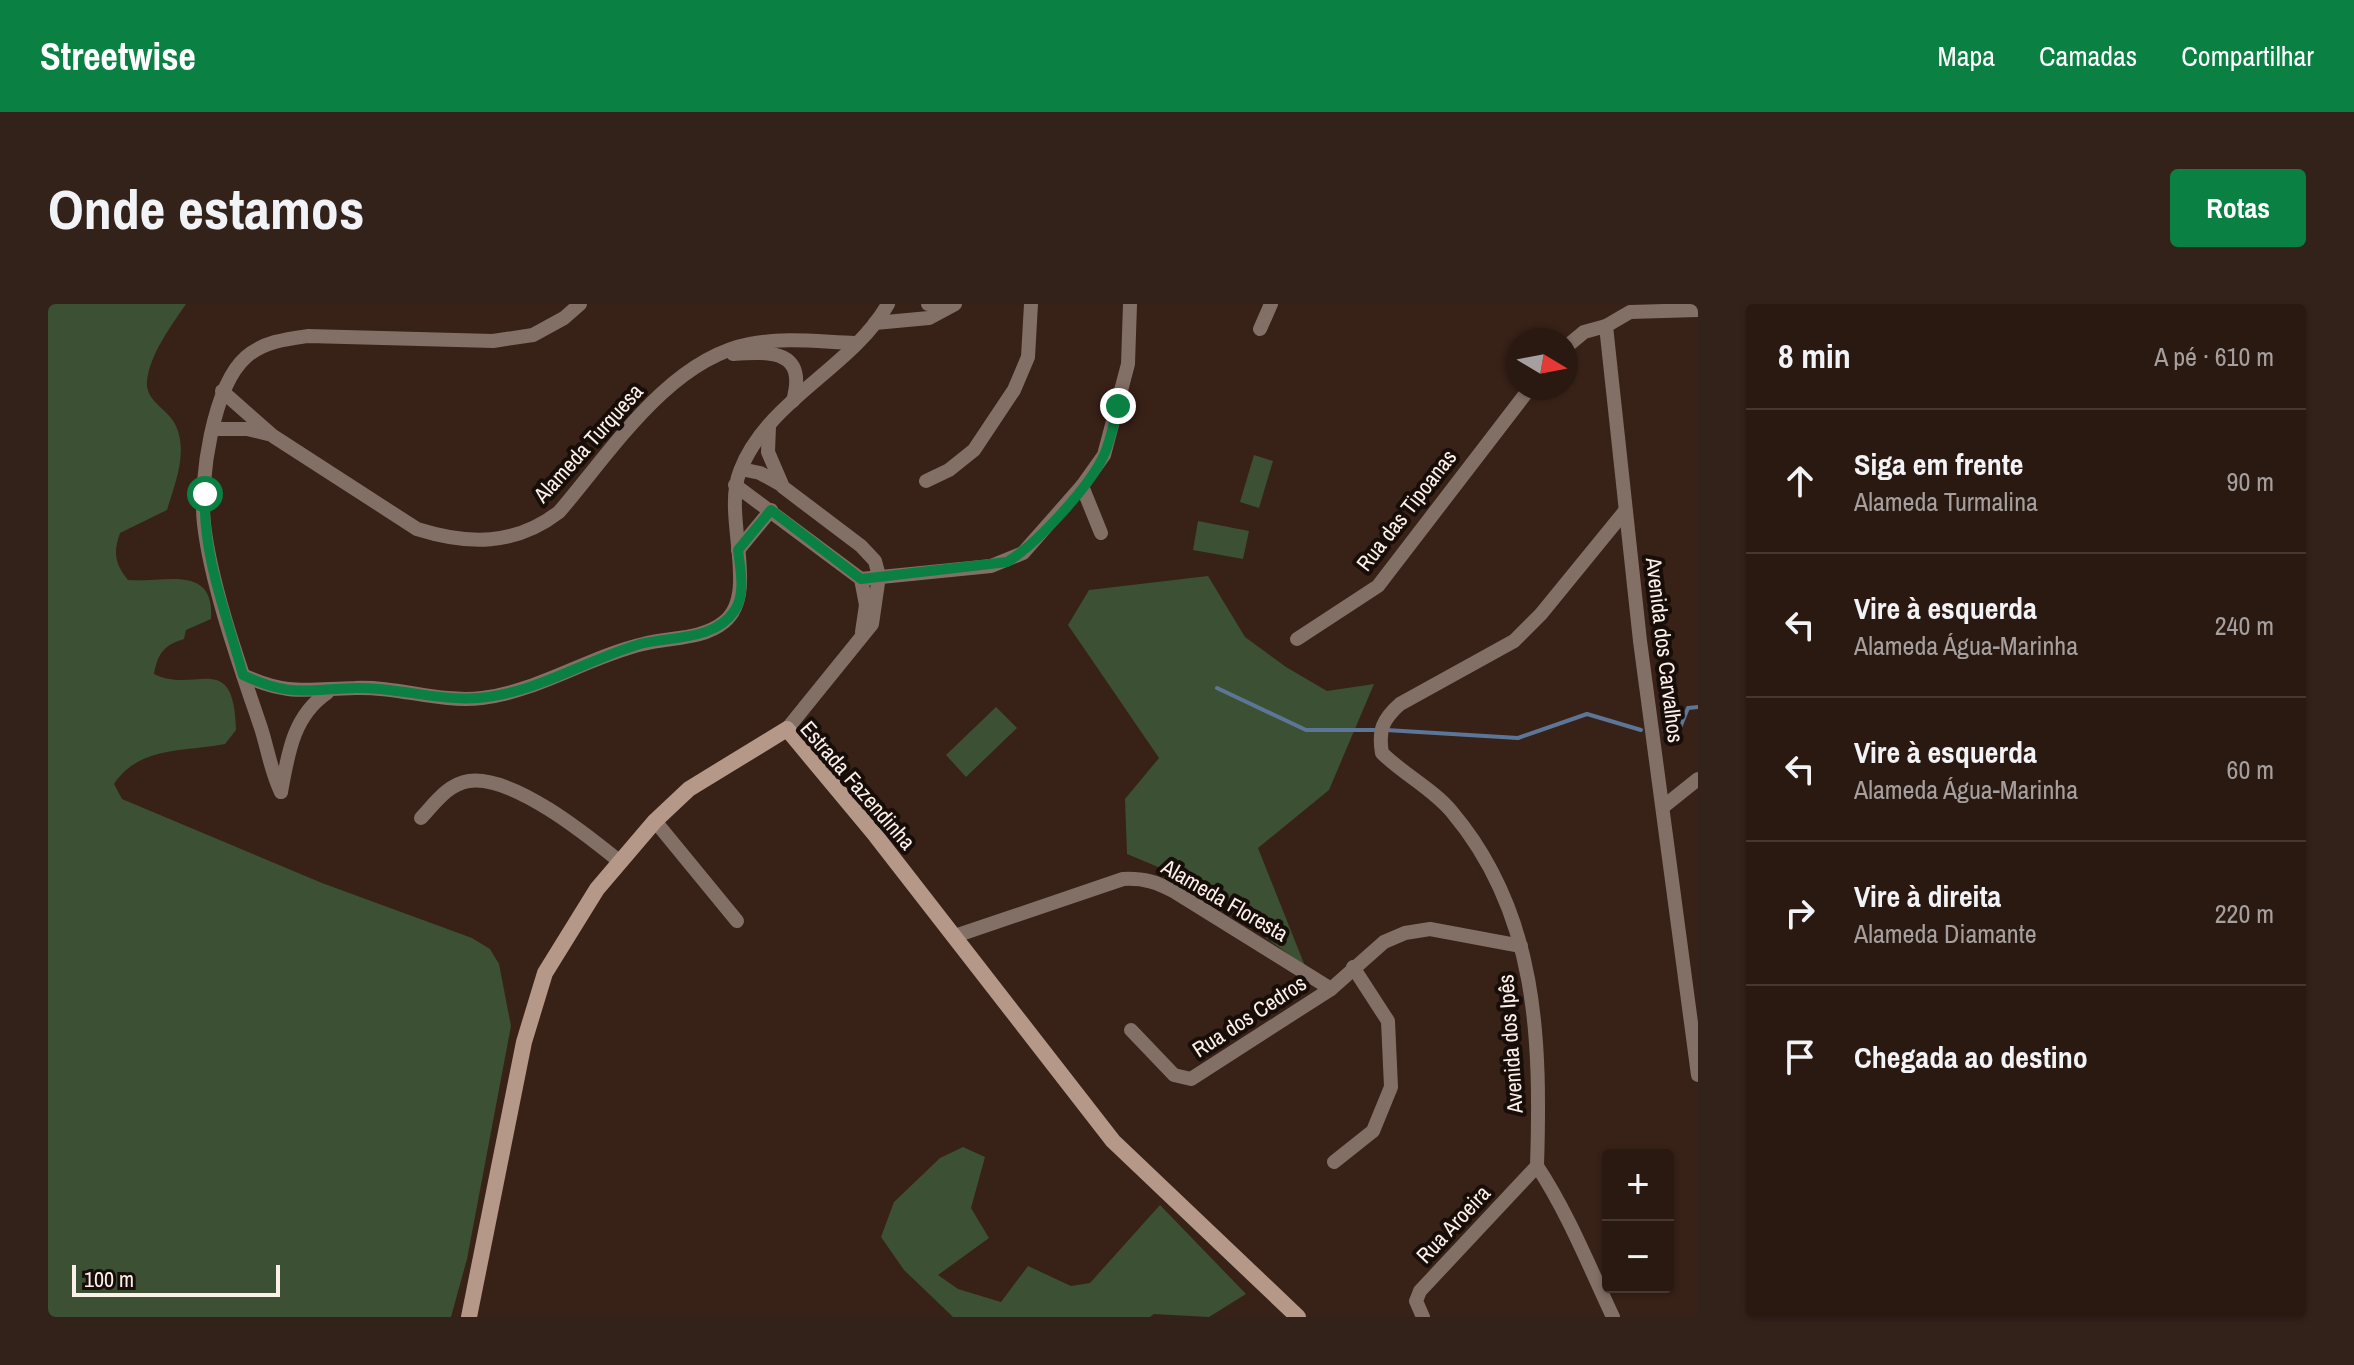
<!DOCTYPE html>
<html lang="pt">
<head>
<meta charset="utf-8">
<style>
  :root { --surface:#2a1911; --page:#32221a; --text:#f1f3f6; --muted:#a5a09f; --line:#463831; --accent:#0b8043 }
  body { margin:0; font-family:"Archivo Narrow",sans-serif; background:var(--page); color:var(--text) }
  .controls { position:absolute; right:24px; bottom:24px; display:grid; overflow:hidden; border-radius:8px; box-shadow:0 2px 6px #0004 }
  .controls button { width:72px; height:72px; display:grid; place-items:center; padding:0; border:0; border-bottom:2px solid var(--line); background:var(--surface); color:var(--text); font:40px sans-serif }
  .compass { position:absolute; left:1458px; top:24px; width:72px; height:72px; border-radius:50%; background:var(--surface); box-shadow:0 2px 6px #0004; rotate:100deg }
  .scale { position:absolute; left:24px; bottom:20px; width:208px; box-sizing:border-box; padding-left:8px; border:4px solid #fdf0eb; border-top:0; font-size:22px; line-height:28px; white-space:nowrap; color:#fdf0eb; -webkit-text-stroke:6px #180e09; paint-order:stroke }
  .stop { position:absolute; width:24px; height:24px; margin:-18px; border:6px solid #0b8043; border-radius:50%; background:#fff }
  .stop.end { background:#0b8043; border-color:#fff; box-shadow:0 2px 8px #0008 }
  .list { margin:0; padding:0; list-style:none }
  h2 { display:flex; justify-content:space-between; align-items:center; height:104px; margin:0; padding:0 32px; font-size:34px }
  h2 small { font-size:26px; font-weight:400; color:var(--muted) }
  .list li { display:grid; grid-template-columns:52px 1fr auto; gap:24px; align-items:center; box-sizing:border-box; height:144px; padding:0 32px; border-top:2px solid var(--line) }
  .list b { display:block; font-size:30px; white-space:nowrap }
  .list p { margin:0; font-size:26px; white-space:nowrap; color:var(--muted) }
  .list em { font-size:26px; font-style:normal; color:var(--muted) }
  .icon { flex:none; width:44px; height:44px; fill:none; stroke:currentColor; stroke-width:2; stroke-linecap:round; stroke-linejoin:round }
  .map { position:relative; flex:none; width:1650px; height:1013px; overflow:hidden; border-radius:8px }
  header { display:flex; align-items:center; gap:48px; box-sizing:border-box; height:112px; padding:0 40px; background:var(--accent); color:#fff }
  header strong { font-size:38px }
  nav { display:flex; gap:44px; margin-inline-start:auto; font-size:28px }
  .intro { display:flex; align-items:center; justify-content:space-between; box-sizing:border-box; height:192px; padding:0 48px }
  h1 { margin:0; font-size:56px }
  .button { padding:20px 36px; border-radius:8px; background:var(--accent); color:#fff; font-size:28px; font-weight:700 }
  main { display:flex; gap:48px; padding:0 48px }
  aside { flex:1; background:var(--surface); border-radius:8px; box-shadow:0 2px 6px #0004 }
  .map>svg:first-child { display:block }
  .green { fill:#3c5033 }
  .lines { fill:none; stroke-linecap:round; stroke-linejoin:round }
  .stream { stroke:#5c7698; stroke-width:4 }
  .street { stroke:#826f66; stroke-width:14 }
  .secondary { stroke:#b69888; stroke-width:16 }
  .route { stroke:#0b8043; stroke-width:10 }
  .labels { text-anchor:middle; stroke-width:8; stroke-linejoin:round; paint-order:stroke }
  .street-label { font-size:22px; fill:#fdf0eb; stroke:#180e09 }
</style>
</head>
<body>
<header>
<strong>Streetwise</strong>
<nav><a>Mapa</a><a>Camadas</a><a>Compartilhar</a></nav>
</header>
<div class="intro"><h1>Onde estamos</h1><a class="button">Rotas</a></div>
<main>
<div class="map">
<svg width="1650" height="1013" viewBox="0 0 1650 1013">
  <rect width="100%" height="100%" fill="#382117"/>
  <!-- green -->
  <g class="green">
    <path d="M0,0H138C123,22 102,50 99,77C97,98 120,104 128,122C140,149 127,179 119,206L72,229C65,249 67,260 80,276C116,279 167,259 163,315L138,326L136,335C116,341 110,349 106,370C147,391 186,343 188,426L177,440C136,448 91,442 66,480L74,495L274,579L424,634L442,645L451,660L463,722L419,955L403,1013H0Z"/>
    <path d="M1206,151L1225,157L1211,204L1192,198Z"/>
    <path d="M1150,217L1201,227L1195,255L1145,246Z"/>
    <path d="M1160,272L1197,333L1238,363L1279,387L1326,380L1281,486L1210,544L1257,662L1134,573L1079,550L1077,495L1111,454L1020,321L1041,286Z"/>
    <path d="M948,403L969,424L918,473L898,451Z"/>
    <path d="M915,843L937,853L923,904L941,934L890,971L910,985L953,998L980,962L1023,982L1042,979L1112,901L1198,990L1161,1013L1106,1010L1102,1013H905L856,966L833,933L846,898L892,854Z"/>
  </g>
  <g class="lines">
    <!-- stream -->
    <g class="stream">
      <path d="M1169,384L1258,426H1329"/>
      <path d="M1338,426L1470,434L1539,410L1593,426"/>
      <path d="M1616,426H1631L1640,404L1650,403"/>
    </g>
    <!-- street -->
    <g class="street">
      <path d="M880,0H895"/>
      <path d="M827,19L881,14L907,0"/>
      <path d="M1558,22L1592,337L1650,771"/>
      <path d="M1212,25L1223,0"/>
      <path d="M1518,43L1536,28L1558,22L1582,8L1650,6"/>
      <path d="M685,50C725,47 759,47 745,97"/>
      <path d="M174,87L225,132L369,225C420,241 467,242 511,208C562,149 621,55 702,40C736,33 773,38 807,39"/>
      <path d="M721,123L720,148L735,183L813,242L827,257L831,272L824,320L739,425"/>
      <path d="M165,125H199L220,130"/>
      <path d="M693,165L712,169L732,180"/>
      <path d="M878,177L901,166L926,146L966,86L980,53L983,0"/>
      <path d="M687,181L813,275L818,301L814,328"/>
      <path d="M1034,182L1053,229"/>
      <path d="M690,246L723,206"/>
      <path d="M813,275L943,262L975,249L1034,182L1056,151L1080,60L1082,0"/>
      <path d="M1249,335L1330,282L1482,84"/>
      <path d="M195,371C239,392 261,385 307,384C350,382 391,399 434,394C491,387 540,353 595,340C621,333 654,336 676,318C712,289 674,212 692,167C720,95 804,64 840,0"/>
      <path d="M233,488C223,468 220,446 213,424C193,365 163,282 156,220C151,177 165,82 198,53C215,38 238,35 260,32L445,37L485,31L516,14L532,0"/>
      <path d="M233,488C240,450 245,412 279,389"/>
      <path d="M1615,503L1650,475"/>
      <path d="M373,514C387,499 400,480 421,477C465,471 539,531 571,557"/>
      <path d="M607,517L689,617"/>
      <path d="M907,632L1075,575C1096,574 1109,578 1127,588L1283,685"/>
      <path d="M1083,726L1126,771L1143,775L1283,685L1336,638L1357,629L1382,625L1473,642"/>
      <path d="M1286,858L1325,827L1343,783L1340,717L1305,663"/>
      <path d="M1489,862C1493,736 1490,610 1404,508C1385,485 1355,470 1334,449C1330,426 1335,415 1352,400L1466,337L1493,310L1577,207"/>
      <path d="M1489,862C1520,909 1541,962 1565,1013"/>
      <path d="M1375,1013L1368,997L1372,987L1489,862"/>
    </g>
    <!-- secondary -->
    <path class="secondary" d="M421,1013L476,738L497,669L549,585L607,517L641,485L739,425L828,532L1065,837L1250,1013"/>
  </g>
  <g class="lines">
    <!-- route -->
    <path class="route" d="M157,190C154,251 179,312 195,371C243,394 259,385 308,384C349,383 388,397 430,394C486,390 538,356 592,340C623,332 667,337 687,306C698,289 692,264 690,246L723,206L813,275L959,258C988,241 1042,182 1056,151C1063,136 1066,117 1070,102"/>
  </g>
  <g class="labels">
    <!-- street labels -->
    <g class="street-label">
      <text transform="translate(540 139) rotate(-48)" y="8">Alameda Turquesa</text>
      <text transform="translate(1358 206) rotate(-52)" y="8">Rua das Tipoanas</text>
      <text transform="translate(1617 346) rotate(83)" y="8">Avenida dos Carvalhos</text>
      <text transform="translate(810 481) rotate(49)" y="8">Estrada Fazendinha</text>
      <text transform="translate(1177 596) rotate(30)" y="8">Alameda Floresta</text>
      <text transform="translate(1201 712) rotate(-33)" y="8">Rua dos Cedros</text>
      <text transform="translate(1462 740) rotate(-94)" y="8">Avenida dos Ipês</text>
      <text transform="translate(1405 920) rotate(-47)" y="8">Rua Aroeira</text>
    </g>
  </g>
</svg>
<div class="controls">
<button>+</button>
<button>−</button>
</div>
<svg class="compass" viewBox="-18 -18 36 36"><path d="M0-13l5 13h-10z" fill="#e53935"/><path d="M0 13l5-13h-10z" fill="#a5a09f"/></svg>
<div class="scale">100 m</div>
<div class="stop" style="left:157px;top:190px"></div>
<div class="stop end" style="left:1070px;top:102px"></div>
</div>
<aside>
<h2>8 min<small>A pé · 610 m</small></h2>
<ul class="list">
<li><svg class="icon" aria-label="ahead" viewBox="0 0 24 24"><path d="M12 20V5M6 11l6-6 6 6"/></svg><div><b>Siga em frente</b><p>Alameda Turmalina</p></div><em>90 m</em></li>
<li><svg class="icon" aria-label="left" viewBox="0 0 24 24"><path d="M17 20v-9H6M10 6l-5 5 5 5"/></svg><div><b>Vire à esquerda</b><p>Alameda Água-Marinha</p></div><em>240 m</em></li>
<li><svg class="icon" aria-label="left" viewBox="0 0 24 24"><path d="M17 20v-9H6M10 6l-5 5 5 5"/></svg><div><b>Vire à esquerda</b><p>Alameda Água-Marinha</p></div><em>60 m</em></li>
<li><svg class="icon" aria-label="right" viewBox="0 0 24 24"><path d="M7 20v-9h11M14 6l5 5-5 5"/></svg><div><b>Vire à direita</b><p>Alameda Diamante</p></div><em>220 m</em></li>
<li><svg class="icon" aria-label="arrive" viewBox="0 0 24 24"><path d="M6 21V4h12l-3 4 3 4H6"/></svg><div><b>Chegada ao destino</b></div></li>
</ul>
</aside>
</main>
</body>
</html>
